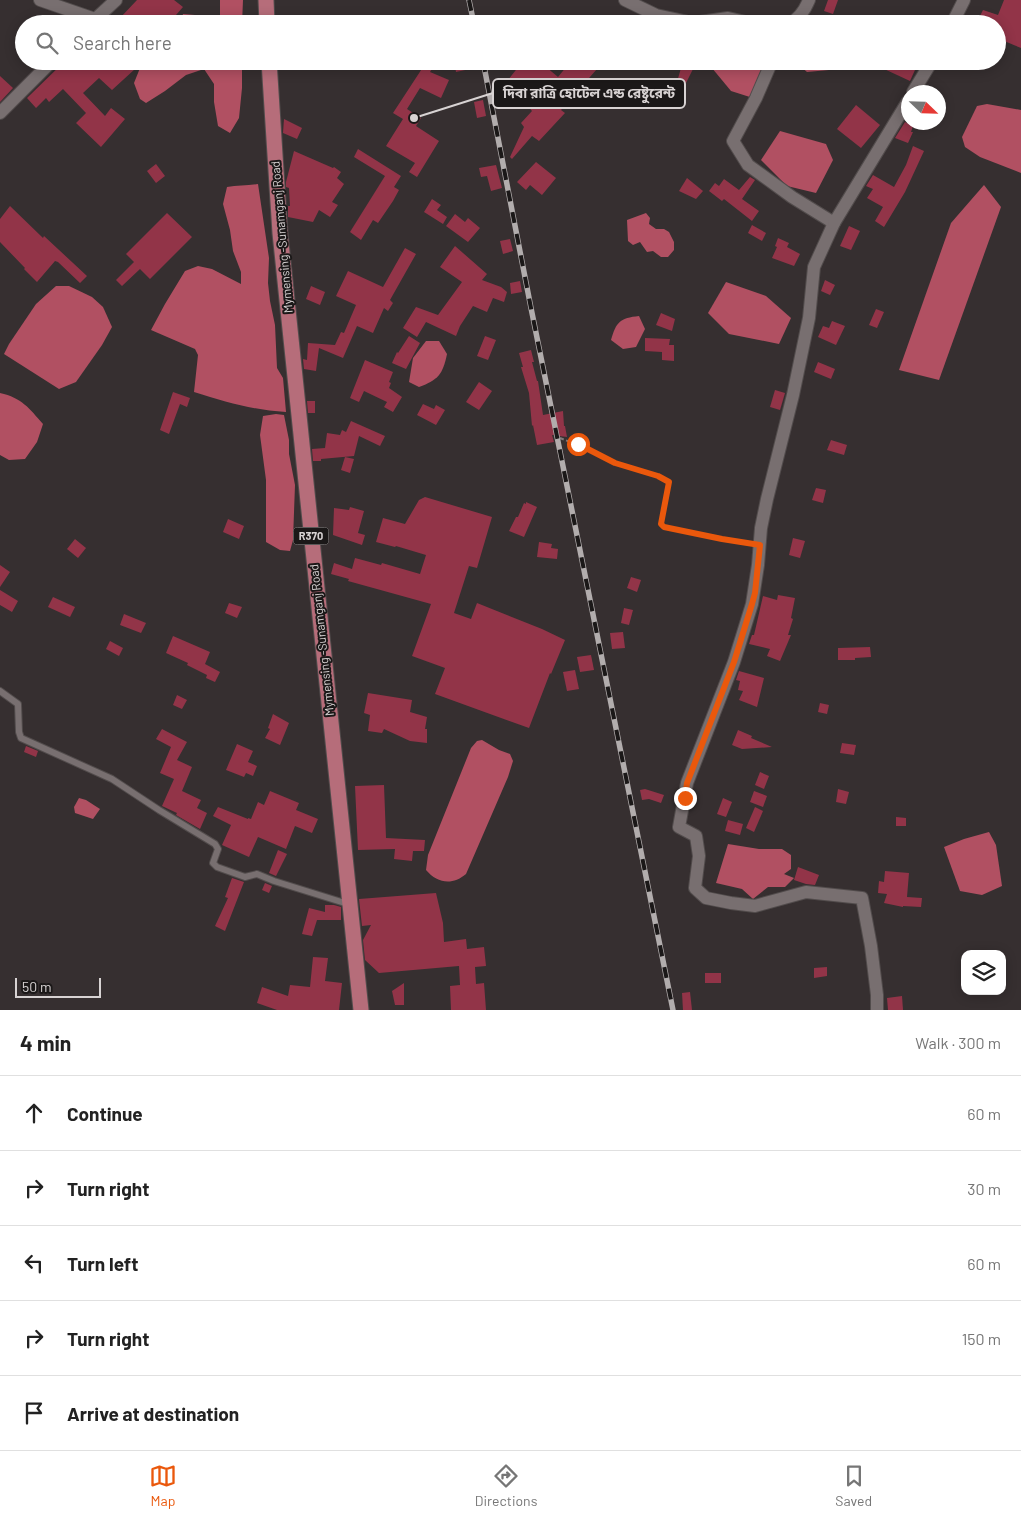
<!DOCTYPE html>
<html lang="en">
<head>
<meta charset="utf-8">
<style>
  :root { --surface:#fff; --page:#f2f2f2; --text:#222; --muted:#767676; --line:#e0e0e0; --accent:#ea580c }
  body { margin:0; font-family:Barlow,"Noto Sans Bengali",sans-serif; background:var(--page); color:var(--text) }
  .controls { position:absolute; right:15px; bottom:15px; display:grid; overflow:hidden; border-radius:10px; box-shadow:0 2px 12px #0003 }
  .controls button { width:45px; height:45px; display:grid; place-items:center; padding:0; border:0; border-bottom:1px solid var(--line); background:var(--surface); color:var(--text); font:25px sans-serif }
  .compass { position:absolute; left:901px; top:85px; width:45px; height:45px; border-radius:50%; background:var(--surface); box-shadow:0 2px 12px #0003; rotate:113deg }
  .scale { position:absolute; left:15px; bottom:12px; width:86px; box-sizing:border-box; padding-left:5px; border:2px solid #d8d3d3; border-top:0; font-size:14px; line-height:18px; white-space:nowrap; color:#d8d3d3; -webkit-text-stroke:4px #1b1818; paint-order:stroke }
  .stop { position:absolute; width:15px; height:15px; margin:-11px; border:4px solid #ea580c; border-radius:50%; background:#fff }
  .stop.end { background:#ea580c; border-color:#fff; box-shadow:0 1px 5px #0008 }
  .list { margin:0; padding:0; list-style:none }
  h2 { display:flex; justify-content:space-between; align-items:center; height:65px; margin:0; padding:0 20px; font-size:21px }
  h2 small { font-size:16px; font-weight:400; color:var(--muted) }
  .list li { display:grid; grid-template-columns:32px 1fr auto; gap:15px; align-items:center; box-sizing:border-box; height:75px; padding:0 20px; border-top:1px solid var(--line) }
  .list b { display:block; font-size:19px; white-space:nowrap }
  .list em { font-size:16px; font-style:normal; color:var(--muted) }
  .icon { flex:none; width:28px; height:28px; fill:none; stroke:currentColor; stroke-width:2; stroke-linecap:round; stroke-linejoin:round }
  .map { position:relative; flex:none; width:1021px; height:1010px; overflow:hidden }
  .search { position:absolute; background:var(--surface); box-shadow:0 2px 12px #0003; left:15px; right:15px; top:15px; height:55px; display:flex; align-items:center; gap:12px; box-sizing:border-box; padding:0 18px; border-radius:28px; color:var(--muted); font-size:19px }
  .sheet { height:440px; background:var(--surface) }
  nav { display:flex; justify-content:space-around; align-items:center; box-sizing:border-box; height:70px; border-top:1px solid var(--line); background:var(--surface); font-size:14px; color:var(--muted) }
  nav a { display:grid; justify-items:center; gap:2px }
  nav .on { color:var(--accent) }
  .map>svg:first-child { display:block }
  .water { fill:#b15062 }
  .building { fill:#923448 }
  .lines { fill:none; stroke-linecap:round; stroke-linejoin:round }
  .lane-casing { stroke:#524c4c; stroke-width:8 }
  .street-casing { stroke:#524c4c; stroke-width:14 }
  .primary-casing { stroke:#524c4c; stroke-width:17 }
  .path { stroke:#817a7b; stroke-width:2; stroke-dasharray:4 2.5; stroke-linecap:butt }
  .lane { stroke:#786f70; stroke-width:6 }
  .street { stroke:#786f70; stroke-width:12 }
  .primary { stroke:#b66d7a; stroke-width:15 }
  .rail-casing { stroke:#b2adad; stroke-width:5.5 }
  .rail { stroke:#1b1818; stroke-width:4; stroke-dasharray:11; stroke-linecap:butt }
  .route { stroke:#ea580c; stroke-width:6 }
  .labels { text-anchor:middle; stroke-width:4; stroke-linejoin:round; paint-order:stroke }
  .shield { fill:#1b1818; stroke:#9f9b9b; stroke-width:1 }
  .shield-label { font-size:11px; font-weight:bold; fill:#d8d3d3 }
  .street-label { font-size:12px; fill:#d8d3d3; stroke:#1b1818 }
  .leader { fill:none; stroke:#d8d3d3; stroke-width:2 }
  .callout-dot { fill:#d8d3d3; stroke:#1b1818; stroke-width:2 }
  .callout { fill:#1b1818; stroke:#d8d3d3; stroke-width:2 }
  .callout-label { font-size:14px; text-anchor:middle; font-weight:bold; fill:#d8d3d3 }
</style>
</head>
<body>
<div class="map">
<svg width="1021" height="1010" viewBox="0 0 1021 1010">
  <rect width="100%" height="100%" fill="#362f30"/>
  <!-- water -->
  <g class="water">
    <path d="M220,0H243L242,24H180L183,14L207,16L220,15Z"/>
    <path d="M148,61H242V88L239,118L230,133L218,126L214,102V84L204,69L186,75L165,91L146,103L140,99L134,83L140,68Z"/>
    <path d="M764,61L760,83L753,98L731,91L707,62Z"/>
    <path d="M794,61H826L829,70L807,72Z"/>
    <path d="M987,104L1021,110V173L980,157L965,147L962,137L977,106Z"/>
    <path d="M780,131L826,144L833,160L816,193L787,186L761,160Z"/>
    <path d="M258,184L269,258L268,283L270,301L275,325L277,368L283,378L286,412C252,410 226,402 194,392L198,355L195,349L151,330L165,304L185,271L198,266L212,269L241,284V272L233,251L230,230L223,204L227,187C237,185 248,186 258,184Z"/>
    <path d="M984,185L1001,207L939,380L899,370L951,223Z"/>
    <path d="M646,213L650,218L649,224L656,229H664L669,232L674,242V250L668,257H661L653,251L647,252L640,242L633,245L628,241L627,220Z"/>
    <path d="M726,282L766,296L791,318L779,344L729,334L708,313Z"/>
    <path d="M56,286H69L92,297L103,307L112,327L102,345L76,382L59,389L4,354L9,344L36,304Z"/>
    <path d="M639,316L645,329L636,347L623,349L611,340C616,322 620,318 639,316Z"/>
    <path d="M426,341H439L447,354C443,374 438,380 419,387L409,382L413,358Z"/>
    <path d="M0,393C22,398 29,408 43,424L37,442L25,459L9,460L0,455Z"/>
    <path d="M276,414L284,415L289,440V454L295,485L293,540L290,551L280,550L266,542V480L260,435L263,416Z"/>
    <path d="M482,740L499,750L510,754L513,761L508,777L466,874C452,886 437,883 426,870L428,855L471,748L477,741Z"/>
    <path d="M79,798L86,800L100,809L93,819L75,813L74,807Z"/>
    <path d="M989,832L996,845L1002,886L982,895L960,891L944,847L964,839Z"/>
    <path d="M728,844L759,849H782L791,855V869L784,874L794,878L785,887H768L753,899L742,889L716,883Z"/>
  </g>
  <!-- building -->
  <g class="building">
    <path d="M137,0H174L183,7L176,15L180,18L175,24H127L120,18Z"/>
    <path d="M828,0H838L833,14L824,11Z"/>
    <path d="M1004,0H1021V48L997,38V24H989L979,18L983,10L998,15Z"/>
    <path d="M65,61H127L135,69L112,90L99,78L83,93L105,116L111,108L125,119L101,147L76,123L86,113L63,89L49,102L46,98L36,108L27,98Z"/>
    <path d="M427,61H437L430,72L449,80L441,98L420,88L407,109L421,118L416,126L419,128L439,141L417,177L409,172L415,163L386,146L403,119L393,113Z"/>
    <path d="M454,61H487L488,65L456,72Z"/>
    <path d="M523,61H539L558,77L571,61H604L561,110L565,113L539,141L532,136L512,159L510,157L524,127L521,123L532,111L527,105L550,80L504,100L500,90Z"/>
    <path d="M683,61H697L685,85L677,82Z"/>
    <path d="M885,61H919L910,81L882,68Z"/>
    <path d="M0,76L13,88L0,102Z"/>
    <path d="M483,100L486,116L477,118L474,102Z"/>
    <path d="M856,105L880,125L861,148L837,129Z"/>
    <path d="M284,119L302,128L297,139L283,133Z"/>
    <path d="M905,122L913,126L911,132H913L908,143L895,138Z"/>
    <path d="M913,146L924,151L905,192L884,227L875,221L883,207L867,198L873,189L866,186L873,175L894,187L906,165Z"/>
    <path d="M358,149L401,176L394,187L399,190L393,201L378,223L373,220L361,240L350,232L385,176L354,157Z"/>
    <path d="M294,151L333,168L334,167L341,172L337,178L344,184L332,202L338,205L330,217L319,210L313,222L288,217V206H290L289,188L286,187V182Z"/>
    <path d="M536,162L556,178L542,195L530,185L526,190L517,182Z"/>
    <path d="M156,164L165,176L156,183L147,171Z"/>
    <path d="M496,165L502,188L491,191L487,176L481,177L479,168Z"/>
    <path d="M750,177L755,180L742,199L759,211L752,221L724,199L722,201L709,191L715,183L719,186L724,179L739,190Z"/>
    <path d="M687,178L703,191L696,199L679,191Z"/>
    <path d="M432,199L441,205L437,210L447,217L443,224L424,212Z"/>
    <path d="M10,206L43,238L44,236L87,276L80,283L58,262L55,261L37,282L24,269L25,268L0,242V219Z"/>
    <path d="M167,213L192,237L150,279L140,269L122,286L116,280L134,262L126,254Z"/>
    <path d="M455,214L465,222L468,218L480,228L468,242L446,226Z"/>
    <path d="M752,225L766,233L762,241L748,233Z"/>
    <path d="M849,226L860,231L851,250L840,246Z"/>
    <path d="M778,238L789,243L787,247L800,254L794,266L772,258L777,247L775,246Z"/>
    <path d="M510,239L513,251L503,254L500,241Z"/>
    <path d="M455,246L487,274L482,280L501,287L507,292L504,302L493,298L487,312L473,306L460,326L456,336L426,322L417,337L403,328L416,307L438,315L462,282L440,267Z"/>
    <path d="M405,248L416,254L390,300L393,303L388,311L384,308L373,333L357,326L343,358L319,348L316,371L304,369L303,359L307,360L308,343L335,345L341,332L344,333L356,305L336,296L348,271L383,287Z"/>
    <path d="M825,280L835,285L830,295L821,291Z"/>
    <path d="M520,281L522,292L511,294L510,283Z"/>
    <path d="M311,286L325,292L320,305L306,299Z"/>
    <path d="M876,309L884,312L877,328L869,325Z"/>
    <path d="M661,313L675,319L672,331L656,325Z"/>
    <path d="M832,321L845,326L836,345L818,337L823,326L829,328Z"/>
    <path d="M409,336L420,343L406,369L392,363L397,352L398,353Z"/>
    <path d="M485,336L496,340L488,360L477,356Z"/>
    <path d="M645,338L670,339L669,345H674V361L662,360V352L645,351Z"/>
    <path d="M531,350L534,362H532L537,381H538L543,415L563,411L564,426H565L567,437L552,435L554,442L537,445L533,425L532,426L529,393L521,367H523L519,353Z"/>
    <path d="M365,360L393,372L389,382L391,383L389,388L402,397L393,412L384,407L387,402L364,391L359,402L350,398Z"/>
    <path d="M818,362L835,369L831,379L814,372Z"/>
    <path d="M479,382L492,391L479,410L466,402Z"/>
    <path d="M775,390L785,393L780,410L770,407Z"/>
    <path d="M173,392L190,398L187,407L180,404L169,434L160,430Z"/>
    <path d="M307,401H315V413H308Z"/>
    <path d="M423,404L434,409L436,405L445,410L436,425L417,415Z"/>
    <path d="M351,421L385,436L380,446L359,436L354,456L321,459V461H313L312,449L325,448L327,433L340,435L342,430L346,432Z"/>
    <path d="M831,440L847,445L844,455L827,450Z"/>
    <path d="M345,457L354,459L350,473L341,470Z"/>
    <path d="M816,488L826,490L823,503L812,500Z"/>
    <path d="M425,497L492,517L477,568L469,566L454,613L471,619L477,603L542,629L565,640L551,674L550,673L529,728L435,694L445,668L412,656L431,604L348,581L349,579L331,574L334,563L352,569L355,558L381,565L382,563L420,574L426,555L396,546L395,547L376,542L383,518L405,524L419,500Z"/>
    <path d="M526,502L537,507L524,537L509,531L516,517H518L524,503L526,504Z"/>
    <path d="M350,507L364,511L358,533L365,535L362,545L333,535L334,508L349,510Z"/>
    <path d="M228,519L244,526L239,539L223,532Z"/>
    <path d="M793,538L805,541L800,558L789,555Z"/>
    <path d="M75,539L86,548L78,558L67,549Z"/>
    <path d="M539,542L552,544L551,548L558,549L557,559L537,557Z"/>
    <path d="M0,565L10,572L0,587Z"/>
    <path d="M631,577L641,580L637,592L627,588Z"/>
    <path d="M0,590L18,601L12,612L0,605Z"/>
    <path d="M778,595L795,598L791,618L793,619L788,635H791L780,661L767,656L770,649L749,644L752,635H754L763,596L777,600Z"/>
    <path d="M53,597L75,607L70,617L48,607Z"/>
    <path d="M229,603L242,607L237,618L225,613Z"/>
    <path d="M624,608L633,610L629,625L621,623Z"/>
    <path d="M124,614L146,623L141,633L120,625Z"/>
    <path d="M623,632L625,648L612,649L610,633Z"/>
    <path d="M173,636L210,652L205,664L220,672L215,682L206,678L207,675L187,665L188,663L166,653Z"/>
    <path d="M110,641L123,648L119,656L106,649Z"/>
    <path d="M870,647L871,657L855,658V660H838V648Z"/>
    <path d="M591,655L594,670L580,672L577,657Z"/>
    <path d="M575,670L579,689L567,691L563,672Z"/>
    <path d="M739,671L764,678L757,707L739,700L743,691L738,690L740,681L736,680Z"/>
    <path d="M368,693L412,700L410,712L427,717L425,729H427V743L410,741L384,729L382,733L368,731L370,715L364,713Z"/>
    <path d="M177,695L187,700L182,709L173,705Z"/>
    <path d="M820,703L829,705L827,714L818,712Z"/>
    <path d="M273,714L289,723L280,745L265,738L270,729L268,728Z"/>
    <path d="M162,729L187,742L177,760L192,767L182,791L201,800L197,808L207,813L200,829L176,815L177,813L162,806L174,779L160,773L171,747L156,739Z"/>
    <path d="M738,730L752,736L751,738L772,747L742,749L732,745Z"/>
    <path d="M842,743L856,745L854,755L840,753Z"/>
    <path d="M237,744L253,751L248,762L257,766L253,776L246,773L244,777L226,770Z"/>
    <path d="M26,746L38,751L36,757L24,752Z"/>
    <path d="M760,772L769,776L764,789L755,785Z"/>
    <path d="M384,785L386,838L425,840L424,851H413L412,861L394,859L395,849L358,850L355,786Z"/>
    <path d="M645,789L664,795L661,803L649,799L642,800L640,790Z"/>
    <path d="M838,789L849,792L846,804L836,802Z"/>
    <path d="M270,791L299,803L296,810L318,819L312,833L295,826L286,849L258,837L249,857L222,845L231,825L213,816L218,807L248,819V818L251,819L258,802L264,805Z"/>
    <path d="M754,791L767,796L763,807L750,802Z"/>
    <path d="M723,798L732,802L726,817L717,814Z"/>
    <path d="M755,807L763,811L754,832L746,828Z"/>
    <path d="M896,817L906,818V826H896Z"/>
    <path d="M728,820L743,824L740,835L725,831Z"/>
    <path d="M278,850L287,854L276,876L269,873Z"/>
    <path d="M798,867L819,875L815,885L806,884L794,880Z"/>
    <path d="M885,871L909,873L907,897L922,898L921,907L903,906V907L884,903L887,894L878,893L879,881L884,882Z"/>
    <path d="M232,878L244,882L225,931L215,926L228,898L225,897Z"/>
    <path d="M265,883L272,886L269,893L262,890Z"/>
    <path d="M436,893L443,923L444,942L466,939L467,949L484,947L486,966L475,967L476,984L484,983L486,1010H451L450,986L460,985L459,966L379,973L365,960L363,940L371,925L362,926L359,899Z"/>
    <path d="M325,905H334L341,907V920H317L312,936L302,934L309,908L325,912Z"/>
    <path d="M313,957L328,958L325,981L342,983L339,1010H277L257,1003L262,987L288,996L290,985L310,987Z"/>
    <path d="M827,967V976L814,978V968Z"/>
    <rect x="705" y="973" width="16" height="10"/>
    <path d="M404,983V1005H395L392,991Z"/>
    <path d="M690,992L692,1010H683L682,993Z"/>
    <path d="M902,996L903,1010H888L887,998Z"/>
  </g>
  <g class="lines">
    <defs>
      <path id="lane" d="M0,691L18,704L19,732L21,738L112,779L159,810L215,844L218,849L213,863L217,867L245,877L257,874L274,881L348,904"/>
      <g id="street">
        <path d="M40,0L95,19"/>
        <path d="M625,0L656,15L693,23L728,18L754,24"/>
        <path d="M90,24L116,0"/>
        <path d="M789,24C799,19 805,10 809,0"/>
        <path d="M952,24L964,0"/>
        <path d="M772,61L756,98L733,141L748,165L792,197L834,223L814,267L809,318L793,395L767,499L761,528L758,565L752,604L734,662L687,783L679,827L696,836L699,856L695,888L706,898L731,903L755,906L806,892L862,898L871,946L877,995V1010"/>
        <path d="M913,92L932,61"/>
        <path d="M0,113L52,61"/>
        <path d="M834,223L908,101"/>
      </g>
      <g id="primary">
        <path d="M266,0L267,24"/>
        <path d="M269,61L280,233L361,1010"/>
      </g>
    </defs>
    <!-- lane casing -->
    <use href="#lane" class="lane-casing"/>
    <!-- street casing -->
    <use href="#street" class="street-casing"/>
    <!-- primary casing -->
    <use href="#primary" class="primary-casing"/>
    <!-- path -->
    <path class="path" d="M560,438L578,445L615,463L658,476L669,482L661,525L664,527L722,539L747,543"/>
    <!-- lane -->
    <use href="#lane" class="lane"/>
    <!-- street -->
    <use href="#street" class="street"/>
    <!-- primary -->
    <use href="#primary" class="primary"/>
    <defs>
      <g id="rail">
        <path d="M469,0L474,24"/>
        <path d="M483,61L531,308L673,1010"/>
      </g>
    </defs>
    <!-- rail casing -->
    <use href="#rail" class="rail-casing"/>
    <!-- rail -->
    <use href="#rail" class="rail"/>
  </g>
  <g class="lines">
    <!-- route -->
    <path class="route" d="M578,444L615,463L658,476L669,482L661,524L664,527L722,539L760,545L755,593L752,604L734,662L687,783L685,798"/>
  </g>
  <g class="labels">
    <!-- shield labels -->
    <rect class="shield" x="293.5" y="527.5" width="35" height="17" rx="4"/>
    <g class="shield-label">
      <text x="311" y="540">R370</text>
    </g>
    <!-- street labels -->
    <g class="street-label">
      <text transform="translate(282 237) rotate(-95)" y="4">Mymensing -Sunamganj Road</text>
      <text transform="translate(322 640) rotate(-96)" y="4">Mymensing -Sunamganj Road</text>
    </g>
  </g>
  <!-- callouts -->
  <path class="leader" d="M414 118L493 93"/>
  <circle class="callout-dot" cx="414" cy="118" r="5"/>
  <rect class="callout" x="493" y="79" width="192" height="29" rx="5"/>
  <g class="callout-label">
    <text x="589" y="98">দিবা রাত্রি হোটেল এন্ড রেষ্টুরেন্ট</text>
  </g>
</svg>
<div class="controls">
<button><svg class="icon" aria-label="layers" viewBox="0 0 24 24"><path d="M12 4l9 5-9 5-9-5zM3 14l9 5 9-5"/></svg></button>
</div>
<svg class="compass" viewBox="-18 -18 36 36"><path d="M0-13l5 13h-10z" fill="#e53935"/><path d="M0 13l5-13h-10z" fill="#767676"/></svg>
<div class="scale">50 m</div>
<div class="stop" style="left:578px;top:444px"></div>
<div class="stop end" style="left:685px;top:798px"></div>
<div class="search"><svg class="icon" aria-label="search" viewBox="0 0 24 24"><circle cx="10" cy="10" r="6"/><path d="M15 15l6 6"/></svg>Search here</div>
</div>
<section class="sheet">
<h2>4 min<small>Walk · 300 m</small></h2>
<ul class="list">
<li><svg class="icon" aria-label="ahead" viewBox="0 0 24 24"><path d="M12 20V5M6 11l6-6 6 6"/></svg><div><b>Continue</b></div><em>60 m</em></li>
<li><svg class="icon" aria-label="right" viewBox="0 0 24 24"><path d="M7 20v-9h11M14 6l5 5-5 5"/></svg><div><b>Turn right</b></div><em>30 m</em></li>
<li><svg class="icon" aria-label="left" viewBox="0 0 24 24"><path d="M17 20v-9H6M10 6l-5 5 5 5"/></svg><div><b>Turn left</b></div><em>60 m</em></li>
<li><svg class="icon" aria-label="right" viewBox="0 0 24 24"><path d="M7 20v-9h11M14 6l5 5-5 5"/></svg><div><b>Turn right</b></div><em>150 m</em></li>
<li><svg class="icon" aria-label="arrive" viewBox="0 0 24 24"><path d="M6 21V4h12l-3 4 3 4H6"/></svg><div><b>Arrive at destination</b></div></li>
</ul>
</section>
<nav>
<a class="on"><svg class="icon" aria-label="map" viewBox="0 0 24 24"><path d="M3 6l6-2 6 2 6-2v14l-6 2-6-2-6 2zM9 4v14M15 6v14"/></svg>Map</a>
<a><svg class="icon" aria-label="directions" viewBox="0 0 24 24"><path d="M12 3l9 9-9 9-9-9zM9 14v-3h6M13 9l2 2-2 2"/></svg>Directions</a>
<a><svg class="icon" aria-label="saved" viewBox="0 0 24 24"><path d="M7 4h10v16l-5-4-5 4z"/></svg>Saved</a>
</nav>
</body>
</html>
